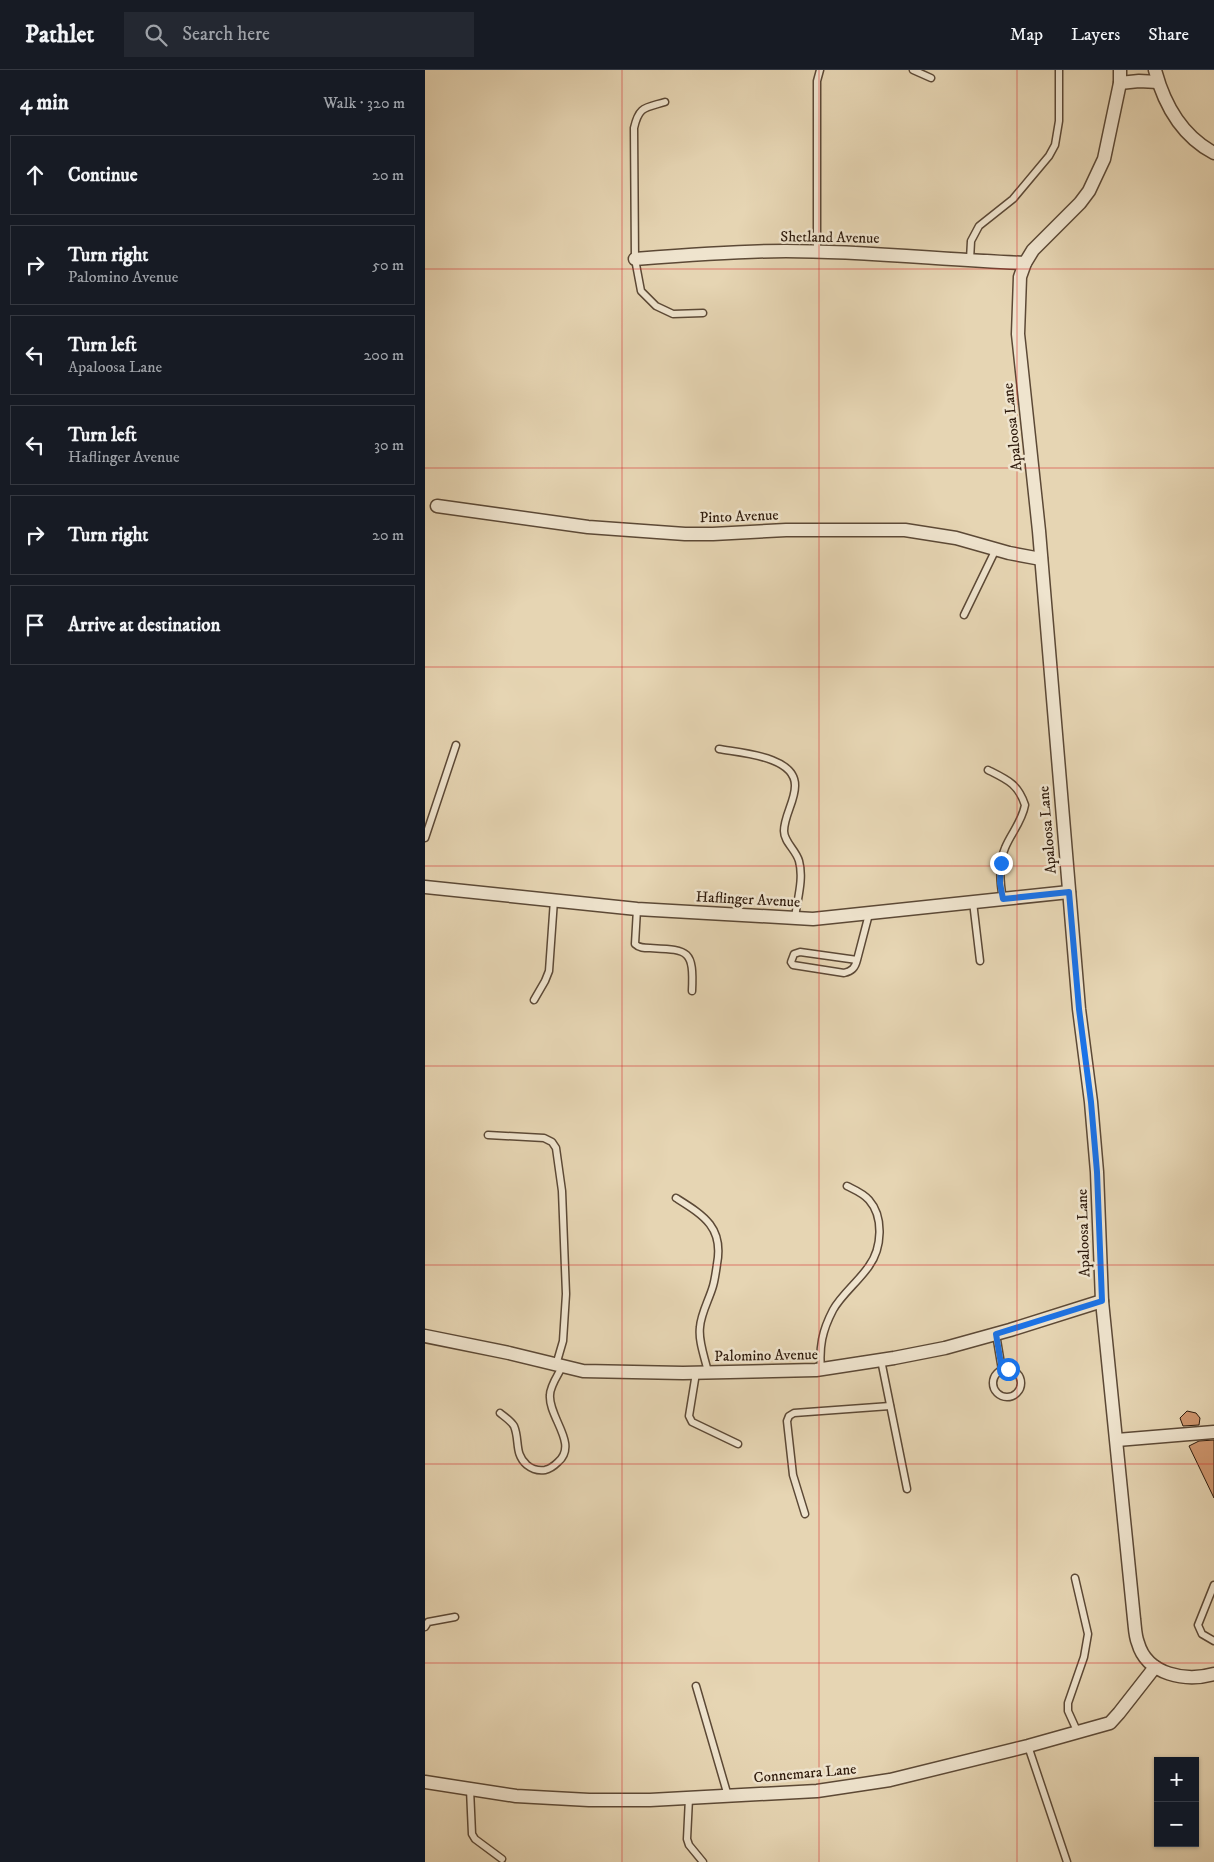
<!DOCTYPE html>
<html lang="en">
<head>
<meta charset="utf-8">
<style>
  :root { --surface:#171b24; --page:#242831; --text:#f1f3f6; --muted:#9ea1a6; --line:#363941 }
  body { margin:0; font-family:"IM FELL DW Pica",serif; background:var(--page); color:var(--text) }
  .controls { position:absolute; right:15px; bottom:15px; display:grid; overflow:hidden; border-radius:0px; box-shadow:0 1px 4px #0004 }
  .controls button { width:45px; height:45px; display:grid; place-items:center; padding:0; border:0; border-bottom:1px solid var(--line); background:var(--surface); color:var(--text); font:25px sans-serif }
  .stop { position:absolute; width:15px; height:15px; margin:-11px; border:4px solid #1a73e8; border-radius:50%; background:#fff }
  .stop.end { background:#1a73e8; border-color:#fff; box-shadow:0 1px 5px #0008 }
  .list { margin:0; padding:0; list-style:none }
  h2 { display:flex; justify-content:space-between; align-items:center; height:65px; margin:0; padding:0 20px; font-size:21px }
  h2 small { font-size:16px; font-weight:400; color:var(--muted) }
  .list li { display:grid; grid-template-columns:32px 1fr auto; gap:15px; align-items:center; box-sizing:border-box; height:80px; margin:0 10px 10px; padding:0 10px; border:1px solid var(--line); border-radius:0px }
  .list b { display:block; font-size:19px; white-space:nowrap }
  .list p { margin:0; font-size:16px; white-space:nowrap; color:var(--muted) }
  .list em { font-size:16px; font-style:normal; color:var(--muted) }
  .icon { flex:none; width:28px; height:28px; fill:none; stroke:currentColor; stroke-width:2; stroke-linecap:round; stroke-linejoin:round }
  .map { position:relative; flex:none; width:789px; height:1792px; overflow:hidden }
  header { display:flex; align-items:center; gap:30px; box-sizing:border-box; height:70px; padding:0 25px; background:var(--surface); border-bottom:1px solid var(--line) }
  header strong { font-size:24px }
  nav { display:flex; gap:28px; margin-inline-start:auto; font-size:18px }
  .search { width:350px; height:45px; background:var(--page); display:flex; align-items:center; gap:12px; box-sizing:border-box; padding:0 18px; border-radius:0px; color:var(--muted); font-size:19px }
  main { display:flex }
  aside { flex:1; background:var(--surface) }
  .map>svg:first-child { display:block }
  .building { fill:#d0976f; stroke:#2e1a0c }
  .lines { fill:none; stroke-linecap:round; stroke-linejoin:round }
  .service-casing { stroke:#5c4936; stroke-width:9 }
  .minor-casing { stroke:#5c4936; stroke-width:15 }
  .service { stroke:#efe4ce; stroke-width:6 }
  .minor { stroke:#efe4ce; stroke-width:12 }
  .route { stroke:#1a73e8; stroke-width:6 }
  .grid { fill:none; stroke:#d62828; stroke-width:1; stroke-opacity:0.55 }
  .labels { text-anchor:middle; stroke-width:5; stroke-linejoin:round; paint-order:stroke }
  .street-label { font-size:15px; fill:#2e1a0c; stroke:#efe4ce }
</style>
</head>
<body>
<header>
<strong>Pathlet</strong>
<div class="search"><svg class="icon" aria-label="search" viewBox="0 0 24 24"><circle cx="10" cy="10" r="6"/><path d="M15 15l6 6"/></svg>Search here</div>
<nav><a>Map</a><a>Layers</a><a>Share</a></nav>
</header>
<main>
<aside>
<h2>4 min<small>Walk · 320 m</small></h2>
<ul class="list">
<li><svg class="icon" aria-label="ahead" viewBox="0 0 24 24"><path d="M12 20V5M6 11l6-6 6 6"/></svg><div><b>Continue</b></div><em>20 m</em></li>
<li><svg class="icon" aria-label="right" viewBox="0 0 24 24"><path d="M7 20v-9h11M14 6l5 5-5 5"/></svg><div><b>Turn right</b><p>Palomino Avenue</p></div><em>50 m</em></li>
<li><svg class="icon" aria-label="left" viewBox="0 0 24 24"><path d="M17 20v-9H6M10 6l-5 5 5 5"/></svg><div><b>Turn left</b><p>Apaloosa Lane</p></div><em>200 m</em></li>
<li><svg class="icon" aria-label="left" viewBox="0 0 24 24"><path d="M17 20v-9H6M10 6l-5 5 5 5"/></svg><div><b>Turn left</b><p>Haflinger Avenue</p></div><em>30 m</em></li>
<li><svg class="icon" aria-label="right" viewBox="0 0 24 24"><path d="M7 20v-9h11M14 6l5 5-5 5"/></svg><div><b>Turn right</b></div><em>20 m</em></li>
<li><svg class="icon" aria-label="arrive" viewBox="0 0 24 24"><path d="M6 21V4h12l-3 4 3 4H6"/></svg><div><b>Arrive at destination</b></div></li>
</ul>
</aside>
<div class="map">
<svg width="789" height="1792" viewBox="0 0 789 1792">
  <rect width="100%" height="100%" fill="#e6d5b3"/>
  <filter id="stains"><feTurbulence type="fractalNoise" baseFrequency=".004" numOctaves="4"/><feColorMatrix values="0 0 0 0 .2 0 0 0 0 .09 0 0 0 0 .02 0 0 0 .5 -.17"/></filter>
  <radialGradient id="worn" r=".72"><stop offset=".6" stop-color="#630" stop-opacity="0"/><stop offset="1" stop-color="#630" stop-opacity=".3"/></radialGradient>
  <!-- building -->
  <g class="building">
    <path d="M762,1341L771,1343L775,1348L774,1355L758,1356L755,1348Z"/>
    <path d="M789,1370V1428L764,1376L774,1371Z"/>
  </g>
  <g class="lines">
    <defs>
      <g id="service">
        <path d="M488,0L506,8"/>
        <path d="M240,32C220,38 214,36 209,58L210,189L216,221L231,236L248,244L278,243"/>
        <path d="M392,182V11L395,0"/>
        <path d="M545,190L546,171L554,156L588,129L624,86L630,75L634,51V0"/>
        <path d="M539,545L571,479"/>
        <path d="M294,679C315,683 371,686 370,716C370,731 359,746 359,761C359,772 371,780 374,791C379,809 372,830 370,848"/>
        <path d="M563,700C583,710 593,714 600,735C597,752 586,763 580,778C573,794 575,813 578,829"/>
        <path d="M0,768L31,675"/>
        <path d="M548,832L555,891"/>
        <path d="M212,839L210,874C214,878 219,878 225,878C263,880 269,879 267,921"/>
        <path d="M432,890L375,882L369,884L366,892L368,895L419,903C427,901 430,898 432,890L444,844"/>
        <path d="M109,930L120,911L124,901L129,830"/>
        <path d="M63,1065L119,1068L127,1072L131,1078L137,1121L141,1224L138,1271L131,1295"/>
        <path d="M251,1128C278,1145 299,1157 292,1194C291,1201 290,1209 288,1216C284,1230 276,1243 275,1257C273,1271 280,1288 283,1302"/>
        <path d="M571,1264L577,1300"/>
        <path d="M456,1290L482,1419"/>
        <circle cx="582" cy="1313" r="14"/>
        <path d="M396,1300C394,1277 397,1261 408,1240C416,1225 434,1211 444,1196C457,1178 459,1147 444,1130C438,1123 430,1120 422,1116"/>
        <path d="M271,1303L264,1346L267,1352L313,1374"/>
        <path d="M75,1343C80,1347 86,1351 89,1356C95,1370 89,1384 102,1395C107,1399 114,1401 120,1400C125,1399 129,1396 133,1392C154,1374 123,1347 125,1325C125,1316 133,1305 137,1297"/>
        <path d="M380,1444L368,1405L362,1351L364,1346L369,1343L465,1336"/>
        <path d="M650,1508L663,1564L659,1587L643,1633V1641L653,1663"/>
        <path d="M789,1515L773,1555L777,1564L789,1571"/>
        <path d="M0,1557L3,1552L30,1547"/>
        <path d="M271,1616L303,1726"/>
        <path d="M603,1676L642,1792"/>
        <path d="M45,1719L47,1764L50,1769L77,1789"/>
        <path d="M264,1728L262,1769L264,1775L278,1792"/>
      </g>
      <g id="minor">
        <path d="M695,0V13L679,89L664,121L655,133L608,180L600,193L595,207L593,264L614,461L654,939L666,1032L672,1102L677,1231L709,1549C710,1557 710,1566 713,1573C722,1605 761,1612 789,1604"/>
        <path d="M730,0C739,34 757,66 789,83"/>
        <path d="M695,13L714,11L733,12"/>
        <path d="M210,189C261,185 311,181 361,181C441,181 520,190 600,193"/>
        <path d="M12,436L163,457L260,464H288L361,460H480L531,468L584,483L616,489"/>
        <path d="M0,817L212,839L388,849L644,822"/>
        <path d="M0,1266L84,1283L158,1301L258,1303L391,1300L469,1288L520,1278L585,1260L677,1231"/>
        <path d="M692,1370L789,1362"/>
        <path d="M0,1712L91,1726L164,1730H225L392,1721L465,1710L603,1676L685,1653L694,1643L730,1597"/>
      </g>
    </defs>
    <!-- service casing -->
    <use href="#service" class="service-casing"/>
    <!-- minor casing -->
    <use href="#minor" class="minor-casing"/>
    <!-- service -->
    <use href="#service" class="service"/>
    <!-- minor -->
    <use href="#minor" class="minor"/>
  </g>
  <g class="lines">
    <!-- route -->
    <path class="route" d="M576,793L575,813L578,829L644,822L654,939L666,1032L672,1102L677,1231L571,1264L577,1300L583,1299"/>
  </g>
  <!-- grid -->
  <path class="grid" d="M197,0V1792M394,0V1792M592,0V1792M0,199H789M0,398H789M0,597H789M0,796H789M0,996H789M0,1195H789M0,1394H789M0,1593H789"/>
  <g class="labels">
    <!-- street labels -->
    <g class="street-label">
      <text transform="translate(405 167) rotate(1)" y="5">Shetland Avenue</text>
      <text transform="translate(587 357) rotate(-96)" y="5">Apaloosa Lane</text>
      <text transform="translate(314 446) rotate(-2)" y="5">Pinto Avenue</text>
      <text transform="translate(622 760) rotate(-95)" y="5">Apaloosa Lane</text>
      <text transform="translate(323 829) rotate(3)" y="5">Haflinger Avenue</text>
      <text transform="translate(658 1163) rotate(-92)" y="5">Apaloosa Lane</text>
      <text transform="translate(341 1285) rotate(-1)" y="5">Palomino Avenue</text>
      <text transform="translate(380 1703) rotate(-5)" y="5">Connemara Lane</text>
    </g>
  </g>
  <rect width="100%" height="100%" filter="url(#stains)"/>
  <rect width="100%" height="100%" fill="url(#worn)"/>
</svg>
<div class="controls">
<button>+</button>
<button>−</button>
</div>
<div class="stop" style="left:583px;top:1299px"></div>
<div class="stop end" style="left:576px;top:793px"></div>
</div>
</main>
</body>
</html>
